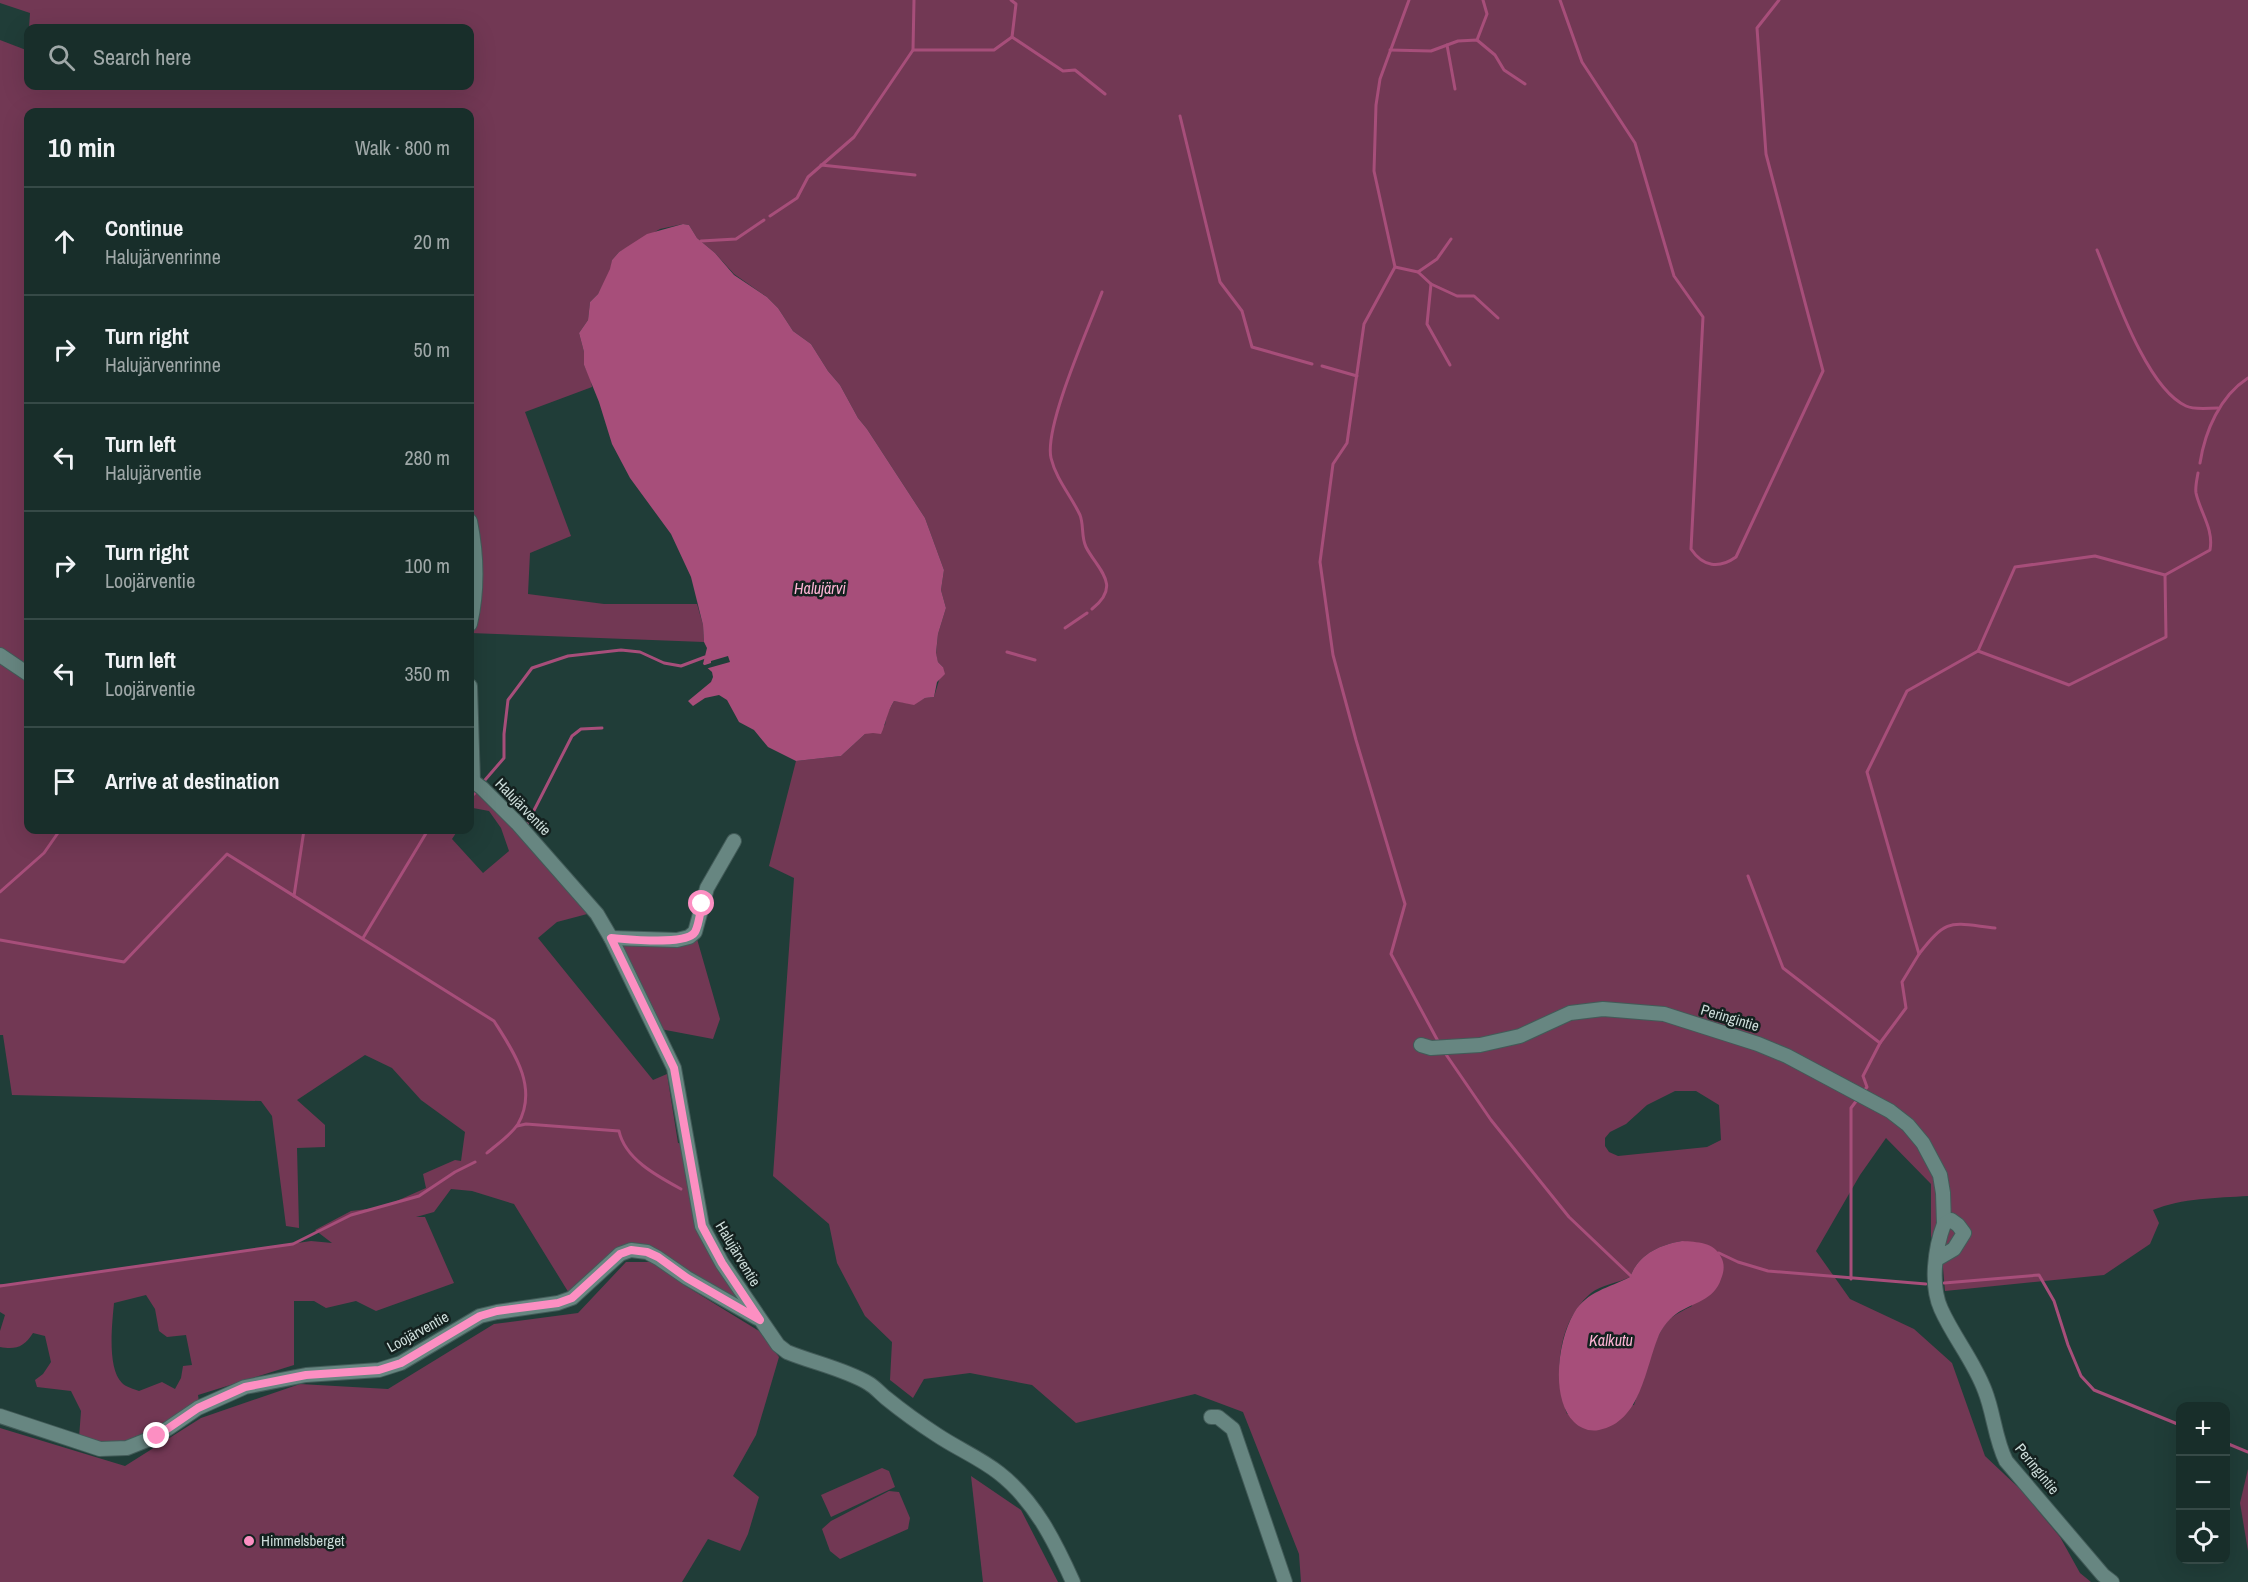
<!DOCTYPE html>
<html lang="en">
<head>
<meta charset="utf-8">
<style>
  :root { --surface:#182e2a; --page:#253a36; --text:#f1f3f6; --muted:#9fa8a8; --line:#364a47 }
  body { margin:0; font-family:"Archivo Narrow",sans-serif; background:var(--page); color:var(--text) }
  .controls { position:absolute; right:18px; bottom:18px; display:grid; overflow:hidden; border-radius:12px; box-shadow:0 6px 24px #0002 }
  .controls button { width:54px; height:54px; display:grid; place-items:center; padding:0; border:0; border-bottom:2px solid var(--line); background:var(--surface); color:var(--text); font:30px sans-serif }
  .stop { position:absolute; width:18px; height:18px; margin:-14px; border:4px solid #fc8fc2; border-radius:50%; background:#fff }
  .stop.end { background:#fc8fc2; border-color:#fff; box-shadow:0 2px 6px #0008 }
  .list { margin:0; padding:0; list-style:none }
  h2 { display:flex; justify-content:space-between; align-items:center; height:78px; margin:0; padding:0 24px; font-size:26px }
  h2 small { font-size:20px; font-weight:400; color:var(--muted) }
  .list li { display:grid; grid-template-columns:39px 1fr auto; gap:18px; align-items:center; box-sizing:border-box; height:108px; padding:0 24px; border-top:2px solid var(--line) }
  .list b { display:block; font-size:22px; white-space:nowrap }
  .list p { margin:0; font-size:20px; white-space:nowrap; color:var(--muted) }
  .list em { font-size:20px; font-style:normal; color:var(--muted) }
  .icon { flex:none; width:33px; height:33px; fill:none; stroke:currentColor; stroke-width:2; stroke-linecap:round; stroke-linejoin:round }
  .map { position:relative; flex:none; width:2248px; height:1582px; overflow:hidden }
  .search { position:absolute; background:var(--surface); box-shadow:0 6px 24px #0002; left:24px; top:24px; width:450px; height:66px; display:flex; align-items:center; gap:15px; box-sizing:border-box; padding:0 21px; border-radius:12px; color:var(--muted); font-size:22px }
  .panel { position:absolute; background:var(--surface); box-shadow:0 6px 24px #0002; left:24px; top:108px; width:450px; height:726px; border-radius:12px }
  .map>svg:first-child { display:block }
  .green { fill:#723854; fill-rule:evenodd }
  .water { fill:#a74e7a }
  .pier { fill:#203d38 }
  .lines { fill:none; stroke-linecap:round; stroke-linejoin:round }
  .stream { stroke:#a74e7a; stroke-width:3 }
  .minor-casing { stroke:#425b58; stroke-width:16 }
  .minor { stroke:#678681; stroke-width:14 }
  .route { stroke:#fc8fc2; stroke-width:8 }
  .poi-dot { fill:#fc8fc2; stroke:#14211f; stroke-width:2 }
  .labels { text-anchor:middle; stroke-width:5; stroke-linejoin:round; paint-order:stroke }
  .street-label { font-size:15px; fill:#cdddda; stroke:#14211f }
  .poi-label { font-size:15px; fill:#cdddda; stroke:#14211f; text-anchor:start }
  .water-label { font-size:16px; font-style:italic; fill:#fdb4d4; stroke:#14211f }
</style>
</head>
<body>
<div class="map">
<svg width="2248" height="1582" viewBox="0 0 2248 1582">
  <rect width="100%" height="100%" fill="#203d38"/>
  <!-- green -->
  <g class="green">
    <path d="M0,0H2248V1196C2217,1198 2182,1198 2153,1210L2159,1223L2150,1244L2104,1275L1945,1291L1943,1268L1931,1236V1184L1886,1138L1860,1175L1816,1251L1850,1299L1914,1329L1952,1363L1985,1456L2020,1489L2060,1537L2080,1573L2091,1582H1301L1299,1554L1243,1412L1195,1394L1076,1423L1032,1385L970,1373L924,1379L913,1398L890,1380L892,1342L865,1316L837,1263L829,1224L773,1176L794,878L769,866L796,761L841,756L865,734L885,725L887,714L894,701L914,704L925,698L934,697L943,667L938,662L936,654L938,634L946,608L941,590L944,570L925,518L867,429L858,418L840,385L828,371L811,344L793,331L778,308L767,297L734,274L715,253L697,238L689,225L683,224L660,229L619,252L612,260L611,269L598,294L590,302L588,320L579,333L584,352V365L591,380L592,387L525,412L571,536L530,553L528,594L604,604H697L703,625L704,642L470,633V112H28V669L0,648V40L26,50L28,29V86H470V28H29L30,13L0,3ZM1675,1091H1696L1719,1105L1721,1140L1707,1147L1618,1156L1609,1152L1605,1146V1138L1610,1132L1626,1124L1647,1105ZM1682,1241L1692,1306C1684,1310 1675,1314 1668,1321C1654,1335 1642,1384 1634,1405L1567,1414C1553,1375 1557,1322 1591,1293C1601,1285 1618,1283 1630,1277C1639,1254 1659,1245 1682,1241Z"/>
    <path d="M0,662L28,681V830H458L452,839L483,873L509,851L501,828L489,811L473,808L470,809V785L506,817L591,913L557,922L538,938L653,1080L667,1074L678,1143L686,1144L702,1226L760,1320L631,1250L572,1298L514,1204L472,1191L451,1189L434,1212L416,1217H425L454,1283L376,1311L356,1301L326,1308L314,1301H294V1365L198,1395L199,1402C182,1412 144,1442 126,1444C110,1446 95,1441 79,1438L81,1411L71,1391L37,1387L35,1380L43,1374L51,1362L45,1336L33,1333C24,1347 16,1350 0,1347V1331L5,1315L0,1312V1284L14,1285L311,1241L332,1243L315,1230L351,1211L383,1207L426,1188L423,1174L455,1160L461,1161L465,1132L421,1100L392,1068L365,1055L297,1100L325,1125V1147L297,1148L299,1228L286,1226L272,1116L261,1101L12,1095L3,1035H0ZM146,1295L155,1309L159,1331L167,1337L186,1335L192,1365L183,1366L181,1378L175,1389L162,1382L139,1391C134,1389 126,1387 122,1383C107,1368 112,1325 114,1303Z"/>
    <path d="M695,932L720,1019L713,1039L655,1028L611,938L677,940Z"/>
    <path d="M626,1262H655L684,1285L759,1331L779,1357L756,1435L733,1476L759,1497L748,1534L740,1551L708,1539L682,1582H0V1428L125,1466L201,1418L300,1384L388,1389L494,1324L578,1313Z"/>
    <path d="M882,1468L889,1471L895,1487L831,1517L821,1495Z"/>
    <path d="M2248,1469V1551L2240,1503Z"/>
    <path d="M971,1476L1021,1510L1058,1582H983Z"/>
    <path d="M889,1491L899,1492L910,1518L908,1529L840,1559L830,1551L822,1529L831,1521Z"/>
  </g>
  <!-- water -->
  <g class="water">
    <path d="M683,224L689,225L697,238L715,253L734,275L767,297L778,308L793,331L811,344L828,371L840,385L858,418L867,429L925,518L944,570L941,590L946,608L938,634L936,653L938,662L943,667L945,674L937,682L934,697L925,698L914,705L894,701C887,712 886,723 881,734L873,733L865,734L841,756L796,761L768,747L754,730L739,722L727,700L719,695L705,698L693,706L688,701L711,682L713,677L712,672L703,664L707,648L704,642L703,625L691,577L671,534L630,478L612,444L599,402L584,365V352L579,333L588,320L590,302L598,294L610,269L612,260L619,252L647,234Z"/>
    <path d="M1682,1241C1697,1242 1714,1242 1721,1257C1725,1264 1724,1272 1721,1279C1714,1301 1693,1302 1676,1314C1668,1320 1663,1327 1659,1335C1645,1368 1641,1422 1599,1430C1589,1432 1580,1428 1574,1422C1550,1398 1558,1340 1574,1313C1587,1291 1609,1288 1630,1277C1639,1254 1659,1245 1682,1241Z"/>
  </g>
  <!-- pier -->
  <path class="pier" d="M728,656L730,662L705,669L702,666L711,663V661Z"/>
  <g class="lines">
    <!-- stream -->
    <g class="stream">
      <path d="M1409,0L1380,79L1376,105L1374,171L1395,267L1364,324L1347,443L1333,464L1320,562L1333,655L1356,740L1405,904L1391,954L1439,1043"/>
      <path d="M1560,0L1582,62L1635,143L1674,276L1703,317L1691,549C1703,567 1719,569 1736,557L1823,371L1766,154L1757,28L1779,0"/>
      <path d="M1012,37L1063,71L1075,70L1105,94"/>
      <path d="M1477,40L1487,14L1483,0"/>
      <path d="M1447,45L1455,89"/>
      <path d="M913,50H994L1012,37L1016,4L1011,0"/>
      <path d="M1390,50L1431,51L1458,41L1477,40L1495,55L1504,70L1525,84"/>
      <path d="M1180,116L1220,282L1242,311L1252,347L1312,364"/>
      <path d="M821,165L915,175"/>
      <path d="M770,216L797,198L808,177L854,137L913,50L914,0"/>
      <path d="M701,241L736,239L764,220"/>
      <path d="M2097,250C2114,291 2146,388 2186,406C2194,410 2208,408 2218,408"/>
      <path d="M1395,267L1418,272L1431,284L1457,296H1474L1498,318"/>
      <path d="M1418,272L1437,259L1451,239"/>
      <path d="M1431,284L1427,324L1450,365"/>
      <path d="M1322,366L1357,376"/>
      <path d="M2200,463C2205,431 2220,396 2248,378"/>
      <path d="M1092,609C1123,585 1097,569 1086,547C1081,537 1084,525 1080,515C1071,496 1056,479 1051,458C1044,426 1089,327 1102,292"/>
      <path d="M1065,628L1087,613"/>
      <path d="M1978,651L2069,685L2166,637L2165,575"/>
      <path d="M1007,652L1035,660"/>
      <path d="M485,780L504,758V734L508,700L532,668L568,656L621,650L640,652L664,663L681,666L705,657"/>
      <path d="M470,798L475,793"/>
      <path d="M526,826L572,736L581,729L602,728"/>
      <path d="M1748,876L1783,968L1880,1043"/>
      <path d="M0,892L44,853L60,830"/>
      <path d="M294,896L304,830"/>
      <path d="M363,938L428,830"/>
      <path d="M0,940L124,962L227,854L494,1021C513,1051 539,1087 518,1124C511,1135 496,1145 487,1153"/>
      <path d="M1919,954C1948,917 1950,923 1995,928"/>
      <path d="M1445,1053L1491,1120L1569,1217L1631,1276"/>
      <path d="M1863,1092L1867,1087L1863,1076L1880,1043L1906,1008L1902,982L1919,954L1867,772L1907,691L1978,651L2015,567L2095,556L2165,575L2210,550C2214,529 2200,512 2196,493C2195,487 2197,479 2198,473"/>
      <path d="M517,1126L526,1124L619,1131C625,1159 657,1176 681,1189"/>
      <path d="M1716,1254L1719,1253L1738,1262L1768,1271L1926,1284"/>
      <path d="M1851,1279V1108L1857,1100"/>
      <path d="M1944,1283L2039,1275L2054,1301L2068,1345L2081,1376L2094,1390L2180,1425"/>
      <path d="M0,1286L293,1244L351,1215L419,1196L455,1172L475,1162"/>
      <path d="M2226,1443L2248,1452"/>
    </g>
    <defs>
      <g id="minor">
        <path d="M470,521C477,556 478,589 470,624"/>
        <path d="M0,655L28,674"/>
        <path d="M470,686L473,782"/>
        <path d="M470,779L482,788L517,823L597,914L611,938L674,1068L702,1226L722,1263L778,1345L787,1352C814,1363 844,1369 868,1383C875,1387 880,1393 886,1398C902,1411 920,1424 937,1435C958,1449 980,1458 999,1473C1035,1501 1055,1542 1073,1582"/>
        <path d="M611,938L677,940L689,937L695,932L707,888L734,841"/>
        <path d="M1421,1045L1431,1048L1480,1045L1520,1036L1570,1013L1603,1009L1664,1014L1758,1044L1787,1056L1890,1111L1908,1125L1923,1143L1940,1175L1943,1193L1944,1224"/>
        <path d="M1937,1259L1954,1249L1964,1233L1958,1225L1951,1220L1944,1224C1935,1248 1930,1285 1941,1309C1954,1338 1974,1361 1985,1391C1994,1414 1995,1439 2006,1461L2103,1575L2112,1582"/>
        <path d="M0,1416L100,1449L127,1448L157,1436L198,1408L245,1387L306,1375L379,1370L401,1363L480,1316L497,1312L558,1303L572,1298L620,1254L631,1250L647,1252L658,1258L687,1278L757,1318"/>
        <path d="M1211,1417H1218L1233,1429L1285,1582"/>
      </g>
    </defs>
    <!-- minor casing -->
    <use href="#minor" class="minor-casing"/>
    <!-- minor -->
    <use href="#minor" class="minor"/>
  </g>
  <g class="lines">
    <!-- route -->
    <path class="route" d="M157,1436L198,1408L245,1387L306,1375L379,1370L401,1363L480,1316L497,1311L558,1303L572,1298L620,1254L631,1250L647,1252L658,1257L687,1278L760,1320L722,1263L702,1226L674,1068L611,938C627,939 686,946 695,932C699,925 700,912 702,904"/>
  </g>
  <!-- markers -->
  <circle class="poi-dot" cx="249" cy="1541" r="6"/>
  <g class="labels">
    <!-- street labels -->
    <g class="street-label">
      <text transform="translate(523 807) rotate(46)" y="5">Halujärventie</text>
      <text transform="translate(1730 1018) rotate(17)" y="5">Peringintie</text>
      <text transform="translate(738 1254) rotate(59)" y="5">Halujärventie</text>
      <text transform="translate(418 1332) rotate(-29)" y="5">Loojärventie</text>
      <text transform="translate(2037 1469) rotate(51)" y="5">Peringintie</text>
    </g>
    <!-- poi labels -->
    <g class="poi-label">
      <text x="261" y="1546">Himmelsberget</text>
    </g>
    <!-- water labels -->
    <g class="water-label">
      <text x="820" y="594">Halujärvi</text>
      <text x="1611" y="1346">Kalkutu</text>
    </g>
  </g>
</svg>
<div class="controls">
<button>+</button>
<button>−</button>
<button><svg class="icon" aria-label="locate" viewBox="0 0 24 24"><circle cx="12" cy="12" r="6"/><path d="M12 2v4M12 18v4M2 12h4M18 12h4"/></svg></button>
</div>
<div class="stop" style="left:702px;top:904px"></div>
<div class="stop end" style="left:157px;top:1436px"></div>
<div class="search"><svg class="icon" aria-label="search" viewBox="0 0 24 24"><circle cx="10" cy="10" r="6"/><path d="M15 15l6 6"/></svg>Search here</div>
<section class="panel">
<h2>10 min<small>Walk · 800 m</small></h2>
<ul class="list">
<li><svg class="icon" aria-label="ahead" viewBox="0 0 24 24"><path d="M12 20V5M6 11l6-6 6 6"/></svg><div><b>Continue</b><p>Halujärvenrinne</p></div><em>20 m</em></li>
<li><svg class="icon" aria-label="right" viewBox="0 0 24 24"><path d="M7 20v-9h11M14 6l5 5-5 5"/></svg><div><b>Turn right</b><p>Halujärvenrinne</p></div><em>50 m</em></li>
<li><svg class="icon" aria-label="left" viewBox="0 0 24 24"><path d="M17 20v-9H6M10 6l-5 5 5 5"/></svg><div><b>Turn left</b><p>Halujärventie</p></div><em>280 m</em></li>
<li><svg class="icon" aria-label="right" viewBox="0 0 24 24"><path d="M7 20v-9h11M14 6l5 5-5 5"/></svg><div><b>Turn right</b><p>Loojärventie</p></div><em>100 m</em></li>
<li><svg class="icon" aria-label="left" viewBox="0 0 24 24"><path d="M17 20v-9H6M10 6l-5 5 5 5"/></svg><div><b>Turn left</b><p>Loojärventie</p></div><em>350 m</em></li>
<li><svg class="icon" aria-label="arrive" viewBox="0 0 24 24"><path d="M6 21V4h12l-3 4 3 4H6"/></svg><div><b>Arrive at destination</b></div></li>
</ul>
</section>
</div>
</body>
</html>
